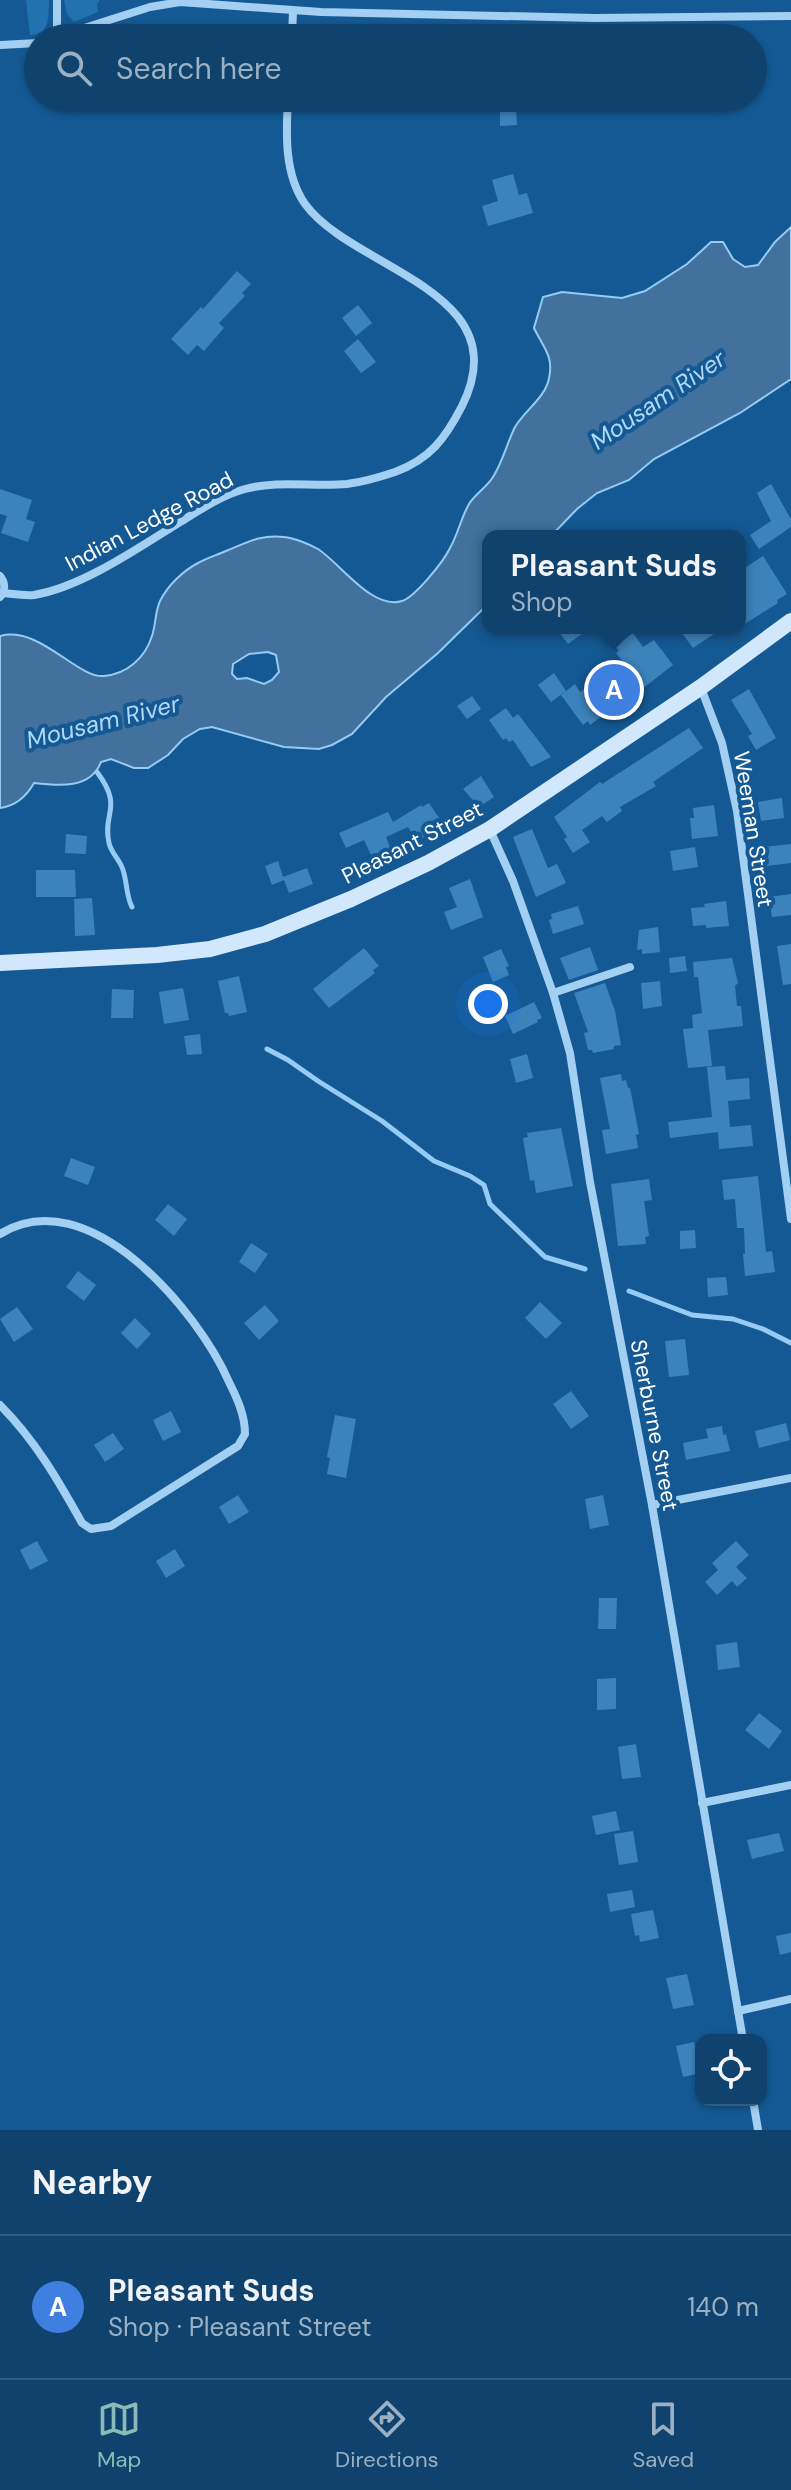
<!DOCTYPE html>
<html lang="en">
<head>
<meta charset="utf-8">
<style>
  :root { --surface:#0f436e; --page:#1d4e76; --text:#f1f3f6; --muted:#9bb0c2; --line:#2f5c81; --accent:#8bbbb9 }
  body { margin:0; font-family:"DM Sans",sans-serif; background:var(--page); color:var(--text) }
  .controls { position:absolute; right:24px; bottom:24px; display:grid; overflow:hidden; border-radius:16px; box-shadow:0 2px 6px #0004 }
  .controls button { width:72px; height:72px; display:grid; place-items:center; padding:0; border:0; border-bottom:2px solid var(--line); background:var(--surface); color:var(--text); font:40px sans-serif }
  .you { position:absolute; left:488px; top:1004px; width:28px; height:28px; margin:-20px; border:6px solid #fff; border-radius:50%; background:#1a73e8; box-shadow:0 0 0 12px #1a73e833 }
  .badge { display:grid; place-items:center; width:52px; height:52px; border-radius:50%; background:var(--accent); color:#fff; font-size:26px; font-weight:700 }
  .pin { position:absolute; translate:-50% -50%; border:4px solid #fff; box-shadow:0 2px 8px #0006 }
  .popup { position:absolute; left:482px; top:530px; width:264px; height:104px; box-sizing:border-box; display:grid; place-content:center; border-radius:16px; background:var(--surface); filter:drop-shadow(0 2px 6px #0005); font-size:26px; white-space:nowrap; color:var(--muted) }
  .popup b { font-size:30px; color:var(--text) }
  .popup::after { content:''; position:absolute; left:50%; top:100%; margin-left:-16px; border:16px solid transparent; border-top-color:var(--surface) }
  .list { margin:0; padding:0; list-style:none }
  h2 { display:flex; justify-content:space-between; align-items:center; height:104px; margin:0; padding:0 32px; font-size:34px }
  h2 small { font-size:26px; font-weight:400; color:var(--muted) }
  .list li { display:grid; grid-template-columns:52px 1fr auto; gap:24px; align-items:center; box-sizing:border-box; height:144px; padding:0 32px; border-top:2px solid var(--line) }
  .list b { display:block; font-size:30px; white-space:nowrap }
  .list p { margin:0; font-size:26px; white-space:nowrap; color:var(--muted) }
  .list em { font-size:26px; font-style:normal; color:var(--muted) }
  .icon { flex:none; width:44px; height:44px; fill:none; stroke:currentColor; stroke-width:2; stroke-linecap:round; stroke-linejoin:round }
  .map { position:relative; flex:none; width:791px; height:2130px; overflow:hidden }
  .search { position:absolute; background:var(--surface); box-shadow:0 2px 6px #0004; left:24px; right:24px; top:24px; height:88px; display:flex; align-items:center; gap:20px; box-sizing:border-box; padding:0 28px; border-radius:44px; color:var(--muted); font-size:30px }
  .sheet { height:248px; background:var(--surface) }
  nav { display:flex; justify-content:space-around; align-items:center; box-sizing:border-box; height:112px; border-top:2px solid var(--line); background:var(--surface); font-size:22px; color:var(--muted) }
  nav a { display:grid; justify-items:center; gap:4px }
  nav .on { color:var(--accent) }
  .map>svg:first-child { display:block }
  .green { fill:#2372b0 }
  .water { fill:#41719c; stroke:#95cbf4; stroke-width:2; fill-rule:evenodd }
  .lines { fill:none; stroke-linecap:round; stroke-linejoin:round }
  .stream { stroke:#95cbf4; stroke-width:5 }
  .building { fill:#3d83bb }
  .street { stroke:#a3cff2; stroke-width:8 }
  .secondary { stroke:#d1e8fc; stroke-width:16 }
  .labels { text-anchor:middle; stroke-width:8; stroke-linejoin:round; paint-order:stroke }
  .street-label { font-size:22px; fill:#fff; stroke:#145993 }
  .water-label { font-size:24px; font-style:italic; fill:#afd8f8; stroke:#145993 }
</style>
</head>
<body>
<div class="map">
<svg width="791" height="2130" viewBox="0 0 791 2130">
  <rect width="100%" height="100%" fill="#145993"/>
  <!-- green -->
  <g class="green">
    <path d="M26,0H49C48,17 51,34 30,35Z"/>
    <path d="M64,0H100L97,4L98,12L74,22L67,14Z"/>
  </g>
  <!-- water -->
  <path class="water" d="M791,227V379L740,413L654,459L629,480L597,493L577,509L551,536H488V604L438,653L386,697L352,734L332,745L319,749L284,747L212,727L200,729L183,739L168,755L148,768H134L111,759L101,762C91,789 59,786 34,783C26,797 16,806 0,808V636C39,625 78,679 104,676C127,674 145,658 152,636C156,624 155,612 160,601C168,585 183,571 198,563C207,558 217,555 226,551C246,543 261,534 284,537C294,538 309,544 318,549C341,564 372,610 402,601C415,597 444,561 450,548C458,534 461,518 469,504C475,494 487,487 493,477C503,461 507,443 515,427C525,410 546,397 549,378C554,356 543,347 534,328L543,297L562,292L622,298L645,291L687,264L711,242H723L733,259L745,267L758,265L775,242ZM268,652L276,655L279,672L272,680L264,684L247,678L237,679L232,674L233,664L249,654Z"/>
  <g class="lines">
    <!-- stream -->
    <g class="stream">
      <path d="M97,772C124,808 102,812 109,843C111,852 117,857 121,865C128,879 125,894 132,907"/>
      <path d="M267,1049L288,1060L318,1081L382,1121L434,1161L470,1176L484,1185L490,1204L545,1257L585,1269"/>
      <path d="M629,1291L692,1315L733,1319L763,1329L791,1343"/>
    </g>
  </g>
  <!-- building -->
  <g class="building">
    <path d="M516,109L517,125L500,126V110Z"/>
    <path d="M513,174L519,195L527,193L533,213L488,226L482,206L498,201L492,180Z"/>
    <path d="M237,271L251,284L242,293L245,296L219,323L224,328L204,351L197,345L188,355L171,339L201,307L203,309Z"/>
    <path d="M358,305L372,323L356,336L342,318Z"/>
    <path d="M358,339L376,362L361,373L344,351Z"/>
    <path d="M771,484L791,519V527L759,549L750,535L771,521L757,493Z"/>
    <path d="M0,489L32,500L26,519L35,522L28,542L1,533L7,516L0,514Z"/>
    <path d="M763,556L787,594L777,600L778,603L740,627V571Z"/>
    <path d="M556,628H590L568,644Z"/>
    <path d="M689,628H723L693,648L682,633Z"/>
    <path d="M633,633L643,647L654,640L673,665L615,710L613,708L590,725L588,721L583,725L561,695L575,684L580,692L623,662L616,653L619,651L615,646Z"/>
    <path d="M554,673L566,691L551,702L538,685Z"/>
    <path d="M749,689L776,738L756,750L748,736L752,734L731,700Z"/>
    <path d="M472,696L481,709L467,719L457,706Z"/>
    <path d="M506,708L513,718L518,714L551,757L531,767L513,740L509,742L506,738L503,740L489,720Z"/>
    <path d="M689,728L703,748L653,782L656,786L620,807L622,811L607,822L602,816L582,830L590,842L573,853L564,839L567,837L554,817L600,782L602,784Z"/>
    <path d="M481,776L494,797L479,807L463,789Z"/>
    <path d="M782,798L784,818L761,821L758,802Z"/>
    <path d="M429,803L442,822L434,827L436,830L417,842L408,827L386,837L391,849L372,857L364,840L346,848L339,833L388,812L393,822L421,805L422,807Z"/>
    <path d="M714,805L718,836L692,839L690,818H694L693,808Z"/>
    <path d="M532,829L548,868L557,864L566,883L536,897L513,837Z"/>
    <path d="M66,834L87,836L86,854L65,853Z"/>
    <path d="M791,844V863L766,866L764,847Z"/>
    <path d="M695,847L698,867L673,871L670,851Z"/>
    <path d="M278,861L283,877L307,868L313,884L289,893L284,880L272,885L265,866Z"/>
    <path d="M36,870H75L76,897H36Z"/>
    <path d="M470,879L483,917L451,930L444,912L457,907L449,888Z"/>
    <path d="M791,894V915L772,917L769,897Z"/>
    <path d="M92,898L95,935L75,936L74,899Z"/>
    <path d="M726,901L729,926L706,928V925L693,926L691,908L705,907L704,904Z"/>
    <path d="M578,906L584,924L553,934L549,920L552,919L551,914Z"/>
    <path d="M658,927L660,952L642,954V949L637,950L639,930Z"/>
    <path d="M791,944V984L783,985L777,946Z"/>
    <path d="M590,947L598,970L569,980L560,958Z"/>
    <path d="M364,948L379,966L373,970L375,973L329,1008L313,989Z"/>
    <path d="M501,949L509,966L506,967L509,975L493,982L483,957Z"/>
    <path d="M685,956L687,971L670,973L669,958Z"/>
    <path d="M732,958L738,983L735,986L737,1006H741L743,1026L708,1030L712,1066L688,1068L683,1029L693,1028L692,1015L702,1013L698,977H694L693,962Z"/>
    <path d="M239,976L247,1012L229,1016L228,1013H225L218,981Z"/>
    <path d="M660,981L662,1006L643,1009L641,983Z"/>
    <path d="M605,983L615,1011L621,1045L614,1046V1049L593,1053L592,1050H588L584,1033L588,1032L574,993Z"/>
    <path d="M183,988L189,1020L164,1024L159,992Z"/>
    <path d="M112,989L134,990L133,1018H111Z"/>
    <path d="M534,1002L542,1018L537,1020L538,1022L513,1034L505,1016Z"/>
    <path d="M200,1034L202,1054L187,1055L184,1036Z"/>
    <path d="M527,1054L533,1078L516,1083L510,1059Z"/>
    <path d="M725,1066L726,1080L749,1078L750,1099L728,1101L730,1127L751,1125L753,1146L719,1149L718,1132L670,1138L668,1122L712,1117L707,1067Z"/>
    <path d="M621,1074L622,1081L626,1080L628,1088H630L639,1134L636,1135L638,1148L606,1154L602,1130L610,1129L600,1078Z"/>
    <path d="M561,1128L573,1186L536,1193L534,1180L530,1181L523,1138L528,1137L527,1133Z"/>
    <path d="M71,1158L95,1167L88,1185L64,1176Z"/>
    <path d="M758,1176L766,1252L772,1251L775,1272L745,1276L743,1254H745L744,1228H737L735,1199L724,1200L722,1180Z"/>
    <path d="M649,1179L652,1200L644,1201L649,1236L645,1237L646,1244L618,1246L611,1184Z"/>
    <path d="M168,1204L187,1219L174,1236L155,1220Z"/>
    <path d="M695,1230L696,1248L680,1249V1231Z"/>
    <path d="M251,1243L268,1254L255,1273L239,1262Z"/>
    <path d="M78,1271L96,1285L84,1301L66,1287Z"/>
    <path d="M726,1277L728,1295L708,1297L707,1278Z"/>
    <path d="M540,1302L562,1323L546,1339L525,1318Z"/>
    <path d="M265,1305L279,1321L259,1340L244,1323Z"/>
    <path d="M17,1307L33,1329L14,1342L0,1319Z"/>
    <path d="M135,1318L151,1334L137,1349L121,1333Z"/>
    <path d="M685,1339L689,1375L669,1377L665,1341Z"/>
    <path d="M571,1391L589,1416L571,1429L553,1404Z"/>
    <path d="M171,1411L181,1432L163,1441L153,1420Z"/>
    <path d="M335,1415L356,1419L346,1478L327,1474L330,1458L327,1457Z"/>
    <path d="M786,1423L790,1440L759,1448L755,1431Z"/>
    <path d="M722,1426L723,1435L726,1434L730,1451L686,1460L683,1443L708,1438L706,1429Z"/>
    <path d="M113,1433L124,1449L105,1462L94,1445Z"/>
    <path d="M238,1495L249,1512L229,1524L219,1507Z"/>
    <path d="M603,1495L609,1525L590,1529L585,1499Z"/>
    <path d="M37,1541L48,1561L30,1570L20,1550Z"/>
    <path d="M736,1541L749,1555L736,1567L747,1578L737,1587L732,1581L717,1595L705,1582L718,1570L712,1563Z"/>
    <path d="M175,1549L185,1566L166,1578L156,1561Z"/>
    <path d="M599,1598H617L616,1629H598Z"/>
    <path d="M737,1642L740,1667L718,1670L716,1645Z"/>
    <path d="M616,1678V1709L597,1710V1679Z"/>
    <path d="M759,1713L782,1731L769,1749L745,1730Z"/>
    <path d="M636,1744L641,1777L622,1779L618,1747Z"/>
    <path d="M616,1811L620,1830L596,1835L592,1816Z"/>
    <path d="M633,1831L638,1862L619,1865L614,1834Z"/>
    <path d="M779,1833L784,1851L752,1859L747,1840Z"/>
    <path d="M632,1890L635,1907L610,1912L607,1894Z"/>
    <path d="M653,1910L659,1938L640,1942L639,1935L635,1936L631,1914Z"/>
    <path d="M791,1933V1952L780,1955L776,1936Z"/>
    <path d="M687,1974L694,2005L673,2009L666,1978Z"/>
    <path d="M694,2042L701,2073L683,2077L676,2046Z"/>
  </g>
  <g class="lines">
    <!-- street -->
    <g class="street">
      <path d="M57,0V37"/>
      <path d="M53,38L150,7L180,2L321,12L595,18L791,16"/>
      <path d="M292,38L293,11"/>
      <path d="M0,45L38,43"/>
      <path d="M0,576C5,582 6,590 0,597"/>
      <path d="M3,593C13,594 24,596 34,595C82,587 138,548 180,522C200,510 222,495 245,489C278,480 313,487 347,484C363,482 380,477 395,472C430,459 445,439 462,406C520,290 353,270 305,204C284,174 286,133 288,98"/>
      <path d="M701,688L722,743L737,811L791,1219"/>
      <path d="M490,830L513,881L553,993L570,1053L590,1182L652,1505L743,2040"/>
      <path d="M553,993L630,967"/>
      <path d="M0,1234C88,1179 198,1311 229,1382C237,1398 245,1415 245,1434L238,1446L111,1526L91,1529L82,1523C58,1480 35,1440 0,1405"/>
      <path d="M652,1505L791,1478"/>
      <path d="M702,1803L791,1785"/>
      <path d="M738,2011L791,1999"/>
      <path d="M753,2100L758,2130"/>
    </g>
    <!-- secondary -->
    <path class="secondary" d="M0,963L157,955L210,949L265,934L351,899L428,863L490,829L701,687L791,621"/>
  </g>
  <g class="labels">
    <!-- street labels -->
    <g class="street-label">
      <text transform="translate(149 521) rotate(-28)" y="8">Indian Ledge Road</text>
      <text transform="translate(754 829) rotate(81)" y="8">Weeman Street</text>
      <text transform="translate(412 842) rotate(-27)" y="8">Pleasant Street</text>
      <text transform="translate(655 1425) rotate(79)" y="8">Sherburne Street</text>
    </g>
    <!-- water labels -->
    <g class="water-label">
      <text transform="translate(658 400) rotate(-34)" y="8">Mousam River</text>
      <text transform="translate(103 722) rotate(-14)" y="8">Mousam River</text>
    </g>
  </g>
</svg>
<div class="controls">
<button><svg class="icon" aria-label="locate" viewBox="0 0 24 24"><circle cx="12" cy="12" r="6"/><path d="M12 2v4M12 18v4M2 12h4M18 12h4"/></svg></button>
</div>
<div class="you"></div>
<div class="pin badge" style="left:614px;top:690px;background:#3f7fe0">A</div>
<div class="popup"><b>Pleasant Suds</b>Shop</div>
<div class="search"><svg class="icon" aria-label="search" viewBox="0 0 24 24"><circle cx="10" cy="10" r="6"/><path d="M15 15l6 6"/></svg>Search here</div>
</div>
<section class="sheet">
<h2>Nearby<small></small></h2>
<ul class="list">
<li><span class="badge" style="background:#3f7fe0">A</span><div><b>Pleasant Suds</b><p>Shop · Pleasant Street</p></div><em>140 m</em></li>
</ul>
</section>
<nav>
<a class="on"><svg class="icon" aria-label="map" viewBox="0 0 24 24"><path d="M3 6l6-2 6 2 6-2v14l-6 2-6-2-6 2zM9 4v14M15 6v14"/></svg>Map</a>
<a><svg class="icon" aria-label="directions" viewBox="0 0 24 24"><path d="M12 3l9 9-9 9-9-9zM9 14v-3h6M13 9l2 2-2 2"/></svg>Directions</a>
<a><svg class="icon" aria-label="saved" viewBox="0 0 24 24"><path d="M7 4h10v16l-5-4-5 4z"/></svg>Saved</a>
</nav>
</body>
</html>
